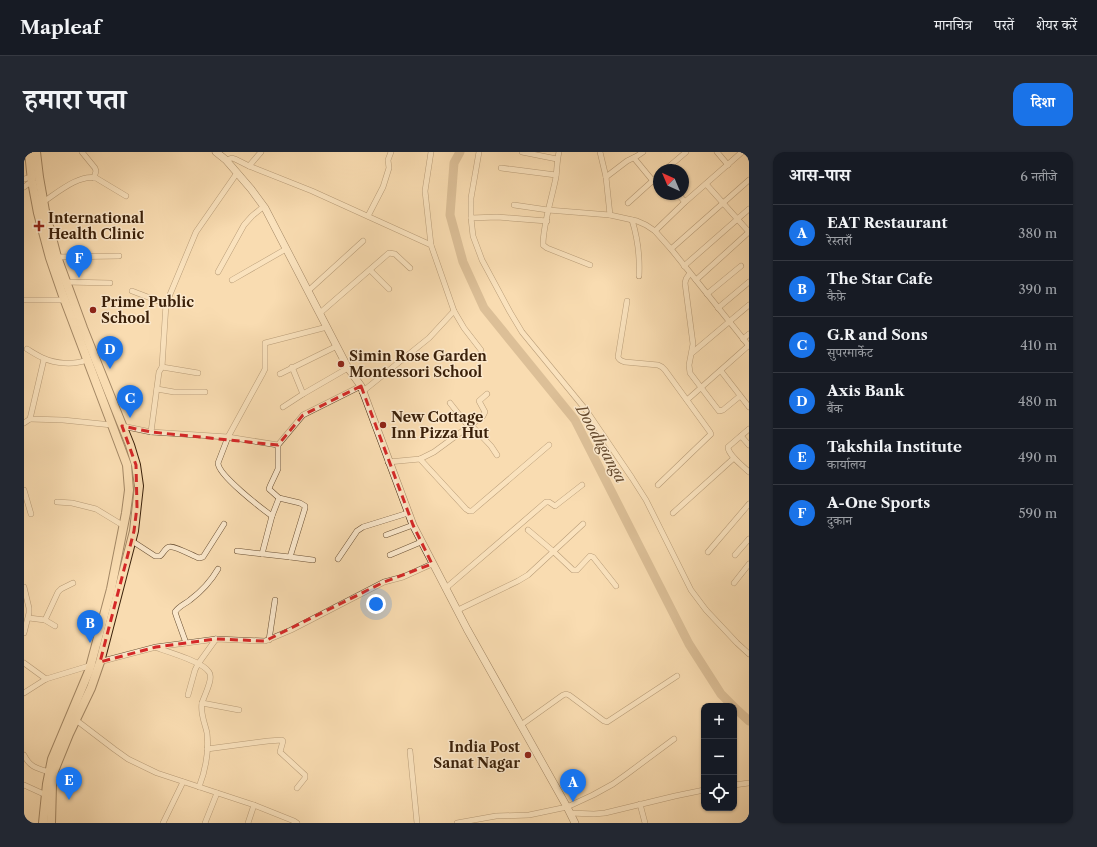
<!DOCTYPE html>
<html lang="hi">
<head>
<meta charset="utf-8">
<style>
  :root { --surface:#171b24; --page:#242831; --text:#f1f3f6; --muted:#9ea1a6; --line:#363941; --accent:#1a73e8 }
  body { margin:0; font-family:"Libre Caslon Text","Noto Serif Devanagari",serif; background:var(--page); color:var(--text) }
  .controls { position:absolute; right:12px; bottom:12px; display:grid; overflow:hidden; border-radius:8px; box-shadow:0 1px 3px #0004 }
  .controls button { width:36px; height:36px; display:grid; place-items:center; padding:0; border:0; border-bottom:1px solid var(--line); background:var(--surface); color:var(--text); font:20px sans-serif }
  .compass { position:absolute; left:629px; top:12px; width:36px; height:36px; border-radius:50%; background:var(--surface); box-shadow:0 1px 3px #0004; rotate:316deg }
  .you { position:absolute; left:352px; top:452px; width:14px; height:14px; margin:-10px; border:3px solid #fff; border-radius:50%; background:#1a73e8; box-shadow:0 0 0 6px #1a73e833 }
  .badge { display:grid; place-items:center; width:26px; height:26px; border-radius:50%; background:var(--accent); color:#fff; font-size:13px; font-weight:700 }
  .pin { position:absolute; translate:-50% -33px; filter:drop-shadow(0 1px 2px #0008) }
  .pin::after { content:''; position:absolute; top:21px; width:14px; height:12px; background:inherit; clip-path:polygon(0 0,100% 0,50% 100%) }
  .list { margin:0; padding:0; list-style:none }
  h2 { display:flex; justify-content:space-between; align-items:center; height:52px; margin:0; padding:0 16px; font-size:17px }
  h2 small { font-size:13px; font-weight:400; color:var(--muted) }
  .list li { display:grid; grid-template-columns:26px 1fr auto; gap:12px; align-items:center; box-sizing:border-box; height:56px; padding:0 16px; border-top:1px solid var(--line) }
  .list b { display:block; font-size:15px; white-space:nowrap }
  .list p { margin:0; font-size:13px; white-space:nowrap; color:var(--muted) }
  .list em { font-size:13px; font-style:normal; color:var(--muted) }
  .icon { flex:none; width:22px; height:22px; fill:none; stroke:currentColor; stroke-width:2; stroke-linecap:round; stroke-linejoin:round }
  .map { position:relative; flex:none; width:725px; height:671px; overflow:hidden; border-radius:12px }
  header { display:flex; align-items:center; gap:24px; box-sizing:border-box; height:56px; padding:0 20px; background:var(--surface); border-bottom:1px solid var(--line) }
  header strong { font-size:19px }
  nav { display:flex; gap:22px; margin-inline-start:auto; font-size:14px }
  .intro { display:flex; align-items:center; justify-content:space-between; box-sizing:border-box; height:96px; padding:0 24px }
  h1 { margin:0; font-size:28px }
  .button { padding:10px 18px; border-radius:12px; background:var(--accent); color:#fff; font-size:14px; font-weight:700 }
  main { display:flex; gap:24px; padding:0 24px }
  aside { flex:1; background:var(--surface); border-radius:12px; box-shadow:0 1px 3px #0004 }
  .map>svg:first-child { display:block }
  .lines { fill:none; stroke-linecap:round; stroke-linejoin:round }
  .river { stroke:#b89c78; stroke-width:9 }
  .minor-casing { stroke:#6a5034; stroke-width:6 }
  .secondary-casing { stroke:#3b210a; stroke-width:8 }
  .primary-casing { stroke:#3b210a; stroke-width:10 }
  .minor { stroke:#fbe8cc; stroke-width:5 }
  .secondary { stroke:#fbe8cc; stroke-width:7 }
  .primary { stroke:#f9dcb1; stroke-width:8 }
  .marked { fill:none; stroke:#d62828; stroke-width:3; stroke-dasharray:8 5; stroke-linejoin:round }
  .poi-dot { fill:#8f2418; stroke:#fbe8cc; stroke-width:1.5 }
  .labels { text-anchor:middle; stroke-width:3; stroke-linejoin:round; paint-order:stroke }
  .poi-label { font-size:14px; font-weight:bold; fill:#3b210a; stroke:#fbe8cc; text-anchor:start }
  .water-label { font-size:15px; font-style:italic; fill:#674c30; stroke:#fbe8cc }
</style>
</head>
<body>
<header>
<strong>Mapleaf</strong>
<nav><a>मानचित्र</a><a>परतें</a><a>शेयर करें</a></nav>
</header>
<div class="intro"><h1>हमारा पता</h1><a class="button">दिशा</a></div>
<main>
<div class="map">
<svg width="725" height="671" viewBox="0 0 725 671">
  <rect width="100%" height="100%" fill="#f9dcb1"/>
  <filter id="stains"><feTurbulence type="fractalNoise" baseFrequency=".005" numOctaves="4"/><feColorMatrix values="0 0 0 0 .2 0 0 0 0 .09 0 0 0 0 .02 0 0 0 .5 -.17"/></filter>
  <radialGradient id="worn" r=".72"><stop offset=".6" stop-color="#630" stop-opacity="0"/><stop offset="1" stop-color="#630" stop-opacity=".3"/></radialGradient>
  <g class="lines">
    <!-- river -->
    <g class="river">
      <path d="M436,0L430,11L426,63L439,110L460,156L551,268L665,492L697,542L709,554"/>
      <path d="M710,555L725,569"/>
    </g>
    <defs>
      <g id="minor">
        <path d="M58,0L71,16L72,19L70,26"/>
        <path d="M407,0L401,39L407,93"/>
        <path d="M455,0L447,46V66L449,84L458,108L486,160L498,180L562,258L608,326L622,348L667,438L682,458L713,491L725,502"/>
        <path d="M498,0L533,7"/>
        <path d="M535,0C533,8 533,17 532,25C528,46 519,72 519,93L523,96L566,113"/>
        <path d="M576,0L582,25L586,63"/>
        <path d="M693,0L704,13"/>
        <path d="M610,6L629,29"/>
        <path d="M202,8L208,6L211,7L225,14L288,39L407,93L430,159L405,186L338,240"/>
        <path d="M225,14L237,0"/>
        <path d="M477,16L532,23"/>
        <path d="M641,18L662,0"/>
        <path d="M582,25L603,9L613,4L619,0"/>
        <path d="M0,27L7,25"/>
        <path d="M682,32L725,80"/>
        <path d="M0,35L8,29"/>
        <path d="M654,42L661,50"/>
        <path d="M19,50C33,41 55,22 72,26L102,44"/>
        <path d="M604,51L635,23"/>
        <path d="M490,53L524,58L586,63L613,69L622,73L631,79L647,97L672,128L725,194"/>
        <path d="M344,64L359,35L365,16L364,8L367,0"/>
        <path d="M447,66L473,65L523,69"/>
        <path d="M608,68C614,87 616,104 615,124"/>
        <path d="M631,79L661,50L718,0"/>
        <path d="M647,97L725,28"/>
        <path d="M33,105L95,104"/>
        <path d="M660,114L725,57"/>
        <path d="M346,118L365,137"/>
        <path d="M194,120L220,73L228,64L239,55"/>
        <path d="M666,121L662,127L661,131L669,192L665,213L666,221L695,259L699,258L716,244"/>
        <path d="M208,128L262,97"/>
        <path d="M672,128L725,80"/>
        <path d="M42,130L86,131"/>
        <path d="M108,139L142,152"/>
        <path d="M284,139L339,89"/>
        <path d="M683,142L717,114"/>
        <path d="M0,148H41"/>
        <path d="M603,149L594,205C595,208 597,209 601,210L634,213L638,215L641,218L686,280L687,282L634,333"/>
        <path d="M694,156L725,130"/>
        <path d="M430,159L440,176L457,198"/>
        <path d="M296,161L365,101L371,102L386,116"/>
        <path d="M719,187L725,182"/>
        <path d="M3,197C8,200 14,204 19,206C32,212 50,213 63,208"/>
        <path d="M668,201L725,153"/>
        <path d="M20,207L6,267L39,268L88,273"/>
        <path d="M138,215L174,221"/>
        <path d="M268,215L279,242"/>
        <path d="M697,219L725,255"/>
        <path d="M256,222L313,194"/>
        <path d="M133,237L150,240H181"/>
        <path d="M663,248L724,194"/>
        <path d="M426,251L445,275"/>
        <path d="M259,255L279,242L324,216"/>
        <path d="M0,271L6,267"/>
        <path d="M447,273L467,294L473,303"/>
        <path d="M98,274L127,280L204,285L254,293"/>
        <path d="M725,277L704,295C704,303 719,314 725,320"/>
        <path d="M127,280L135,220L138,215L142,152L172,80L213,21"/>
        <path d="M717,284L725,293"/>
        <path d="M396,307L442,357L445,359H448L525,293"/>
        <path d="M364,310L396,307L410,300L459,264L461,260L455,249L463,242"/>
        <path d="M0,338L7,362"/>
        <path d="M33,350L48,351L72,357L100,374"/>
        <path d="M649,361L710,306"/>
        <path d="M248,364C237,356 194,323 194,311L204,285L239,221L241,217V191L303,175"/>
        <path d="M504,378L530,400L549,418H553L566,404L569,405L592,434"/>
        <path d="M362,383L389,373"/>
        <path d="M108,389L131,404H136C139,402 141,396 145,395C150,393 169,404 175,406L179,405L200,372"/>
        <path d="M213,399L266,405"/>
        <path d="M684,400L725,352"/>
        <path d="M238,402L248,364L255,346"/>
        <path d="M366,403L397,390"/>
        <path d="M711,403L725,387"/>
        <path d="M314,407L333,379L339,375L384,361"/>
        <path d="M289,408L266,405L281,356V354L276,351L255,346L245,337L246,334L254,317V293L279,263L337,234"/>
        <path d="M710,431L725,412"/>
        <path d="M0,435L5,456V461L0,481"/>
        <path d="M422,436L522,350H525L531,354L558,333"/>
        <path d="M434,458L494,429L504,423L559,372"/>
        <path d="M5,466L21,468L31,474"/>
        <path d="M21,468L34,440L37,437L49,431"/>
        <path d="M245,488L251,448"/>
        <path d="M162,491L153,466L151,460C155,454 161,452 166,448C178,439 187,429 194,417"/>
        <path d="M133,496C145,500 179,510 185,520C190,526 180,544 178,551C176,562 181,571 183,581C185,600 182,617 175,635"/>
        <path d="M75,510L132,495L192,487L241,489L267,478L360,430L379,425L408,412"/>
        <path d="M0,511L22,527"/>
        <path d="M0,541L22,527L68,513"/>
        <path d="M164,543L171,518L174,512L192,487"/>
        <path d="M178,551L215,558"/>
        <path d="M52,568L90,597L104,607L133,621L230,653L270,669L273,671"/>
        <path d="M497,573L539,543L542,542L545,543L580,569L583,570L653,524"/>
        <path d="M183,597L244,589L258,588L259,589L256,600L281,623V626L273,636"/>
        <path d="M386,599L393,671"/>
        <path d="M0,603C6,615 12,616 25,620"/>
        <path d="M0,633L22,643"/>
        <path d="M710,633L725,631"/>
        <path d="M616,652L621,671"/>
        <path d="M546,661L570,662L581,661L651,644L680,638"/>
        <path d="M139,671L159,630"/>
        <path d="M181,671L193,641"/>
        <path d="M224,671L230,653"/>
        <path d="M433,671L472,664L505,663L543,655L569,643L589,632L603,622L650,587"/>
      </g>
      <path id="secondary" d="M192,0L202,8L227,37L241,56L324,216L337,234L389,373L443,477L543,655L551,671"/>
      <g id="primary">
        <path d="M5,0L8,29L14,61L26,106L38,141L88,273L103,313L105,338L102,361L87,437L65,519L28,607L23,632L19,671"/>
        <path d="M12,0L15,25L21,59L33,105L59,176L106,293L112,313L115,334L110,379L76,510L67,536L45,582L30,619L28,633L27,671"/>
      </g>
    </defs>
    <!-- minor casing -->
    <use href="#minor" class="minor-casing"/>
    <!-- secondary casing -->
    <use href="#secondary" class="secondary-casing"/>
    <!-- primary casing -->
    <use href="#primary" class="primary-casing"/>
    <!-- minor -->
    <use href="#minor" class="minor"/>
    <!-- secondary -->
    <use href="#secondary" class="secondary"/>
    <!-- primary -->
    <use href="#primary" class="primary"/>
  </g>
  <!-- marked area -->
  <path d="M0 0H725V671H0ZM337,234L389,373L408,412L360,430L241,489L192,487L132,495L76,510L110,379L113,355L112,313L98,274L127,280L254,293L279,263Z" fill="#f9dcb1" fill-opacity=".55" fill-rule="evenodd"/>
  <path class="marked" d="M337,234L389,373L408,412L360,430L241,489L192,487L132,495L76,510L110,379L113,355L112,313L98,274L127,280L254,293L279,263Z"/>
  <!-- markers -->
  <g class="poi-dot">
    <path d="M13 68h4v4h4v4h-4v4h-4v-4h-4v-4h4z"/>
    <circle cx="69" cy="158" r="4"/>
    <circle cx="317" cy="212" r="4"/>
    <circle cx="359" cy="273" r="4"/>
    <circle cx="504" cy="603" r="4"/>
  </g>
  <g class="labels">
    <!-- poi labels -->
    <g class="poi-label">
      <text x="24" y="71">International<tspan x="24" dy="16">Health Clinic</tspan></text>
      <text x="77" y="155">Prime Public<tspan x="77" dy="16">School</tspan></text>
      <text x="325" y="209">Simin Rose Garden<tspan x="325" dy="16">Montessori School</tspan></text>
      <text x="367" y="270">New Cottage<tspan x="367" dy="16">Inn Pizza Hut</tspan></text>
      <text x="496" y="600" text-anchor="end">India Post<tspan x="496" dy="16">Sanat Nagar</tspan></text>
    </g>
    <!-- water labels -->
    <g class="water-label">
      <text transform="translate(577 292) rotate(61)" y="5">Doodhganga</text>
    </g>
  </g>
  <rect width="100%" height="100%" filter="url(#stains)"/>
  <rect width="100%" height="100%" fill="url(#worn)"/>
</svg>
<div class="controls">
<button>+</button>
<button>−</button>
<button><svg class="icon" aria-label="locate" viewBox="0 0 24 24"><circle cx="12" cy="12" r="6"/><path d="M12 2v4M12 18v4M2 12h4M18 12h4"/></svg></button>
</div>
<svg class="compass" viewBox="-18 -18 36 36"><path d="M0-13l5 13h-10z" fill="#e53935"/><path d="M0 13l5-13h-10z" fill="#9ea1a6"/></svg>
<div class="you"></div>
<div class="pin badge" style="left:549px;top:650px">A</div>
<div class="pin badge" style="left:66px;top:491px">B</div>
<div class="pin badge" style="left:106px;top:266px">C</div>
<div class="pin badge" style="left:86px;top:217px">D</div>
<div class="pin badge" style="left:45px;top:648px">E</div>
<div class="pin badge" style="left:55px;top:126px">F</div>
</div>
<aside>
<h2>आस-पास<small>6 नतीजे</small></h2>
<ul class="list">
<li><span class="badge">A</span><div><b>EAT Restaurant</b><p>रेस्तराँ</p></div><em>380 m</em></li>
<li><span class="badge">B</span><div><b>The Star Cafe</b><p>कैफ़े</p></div><em>390 m</em></li>
<li><span class="badge">C</span><div><b>G.R and Sons</b><p>सुपरमार्केट</p></div><em>410 m</em></li>
<li><span class="badge">D</span><div><b>Axis Bank</b><p>बैंक</p></div><em>480 m</em></li>
<li><span class="badge">E</span><div><b>Takshila Institute</b><p>कार्यालय</p></div><em>490 m</em></li>
<li><span class="badge">F</span><div><b>A-One Sports</b><p>दुकान</p></div><em>590 m</em></li>
</ul>
</aside>
</main>
</body>
</html>
